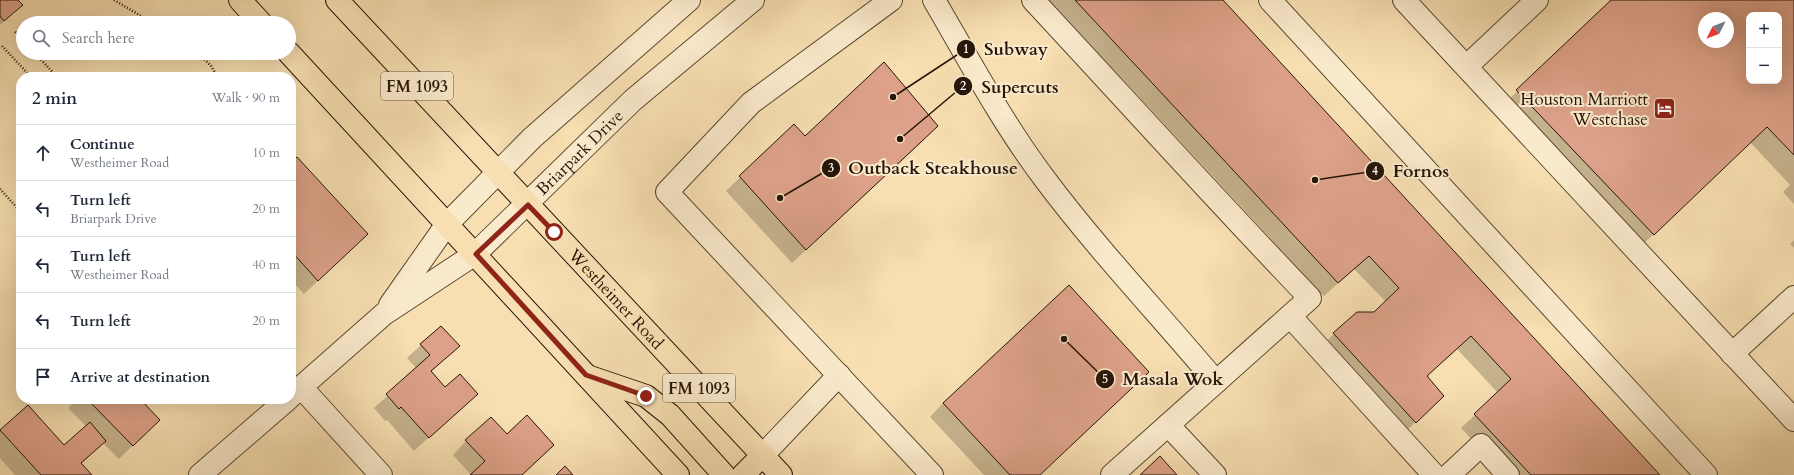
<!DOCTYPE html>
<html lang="en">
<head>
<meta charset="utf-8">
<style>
  :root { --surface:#fff; --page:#f2f2f3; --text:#1f2937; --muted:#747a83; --line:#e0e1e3 }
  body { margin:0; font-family:Cardo,serif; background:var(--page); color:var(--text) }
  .controls { position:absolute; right:12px; top:12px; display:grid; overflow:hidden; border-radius:8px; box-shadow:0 4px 16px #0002 }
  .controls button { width:36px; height:36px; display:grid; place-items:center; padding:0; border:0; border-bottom:1px solid var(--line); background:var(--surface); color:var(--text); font:20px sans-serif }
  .compass { position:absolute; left:1698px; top:12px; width:36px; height:36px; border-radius:50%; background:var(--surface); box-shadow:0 4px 16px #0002; rotate:228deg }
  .stop { position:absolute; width:12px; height:12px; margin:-9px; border:3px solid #8f2418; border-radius:50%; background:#fff }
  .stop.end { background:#8f2418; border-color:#fff; box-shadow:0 1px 4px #0008 }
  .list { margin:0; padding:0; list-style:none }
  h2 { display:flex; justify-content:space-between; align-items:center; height:52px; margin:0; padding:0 16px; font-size:17px }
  h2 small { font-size:13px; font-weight:400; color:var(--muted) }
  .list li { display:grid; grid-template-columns:26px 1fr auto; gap:12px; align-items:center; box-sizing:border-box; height:56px; padding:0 16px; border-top:1px solid var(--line) }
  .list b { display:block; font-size:15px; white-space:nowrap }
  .list p { margin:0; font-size:13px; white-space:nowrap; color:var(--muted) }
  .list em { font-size:13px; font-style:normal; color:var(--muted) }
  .icon { flex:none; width:22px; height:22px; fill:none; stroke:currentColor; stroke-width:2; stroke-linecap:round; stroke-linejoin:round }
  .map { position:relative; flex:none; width:1794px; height:475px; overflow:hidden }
  .search { position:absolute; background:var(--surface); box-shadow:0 4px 16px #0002; left:16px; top:16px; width:280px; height:44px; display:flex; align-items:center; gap:10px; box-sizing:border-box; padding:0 14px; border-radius:22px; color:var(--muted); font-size:15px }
  .panel { position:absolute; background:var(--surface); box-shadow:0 4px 16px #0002; left:16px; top:72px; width:280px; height:332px; border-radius:16px }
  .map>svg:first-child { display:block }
  .shadow { fill:#0003; fill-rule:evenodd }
  .building { fill:#dca188; stroke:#271509; fill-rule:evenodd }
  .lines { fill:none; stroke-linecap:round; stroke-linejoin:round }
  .minor-casing { stroke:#5b4833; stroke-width:24 }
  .major-casing { stroke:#271509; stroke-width:24 }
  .path { stroke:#271509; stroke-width:2.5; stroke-dasharray:1 2; stroke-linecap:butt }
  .minor { stroke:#faeacc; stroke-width:22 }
  .major { stroke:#f7dfb1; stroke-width:22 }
  .route { stroke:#8f2418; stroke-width:5 }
  .labels { text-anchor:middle; stroke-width:4; stroke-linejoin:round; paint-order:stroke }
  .shield { fill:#faeacc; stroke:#654; stroke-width:1 }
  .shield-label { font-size:16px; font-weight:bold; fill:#271509 }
  .poi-label { font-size:17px; fill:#271509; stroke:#faeacc; text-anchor:end }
  .street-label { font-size:17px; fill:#271509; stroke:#faeacc }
  .leader { fill:none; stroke:#271509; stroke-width:1.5 }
  .callout-dot { fill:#271509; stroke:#faeacc; stroke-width:1.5 }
  .mark-label { font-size:12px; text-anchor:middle; font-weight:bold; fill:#fff }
  .callout-label { font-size:18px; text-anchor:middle; font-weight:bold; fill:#271509; stroke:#faeacc; stroke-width:4; stroke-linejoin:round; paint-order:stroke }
</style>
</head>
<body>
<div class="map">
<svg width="1794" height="475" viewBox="0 0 1794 475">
  <rect width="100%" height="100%" fill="#f7dfb1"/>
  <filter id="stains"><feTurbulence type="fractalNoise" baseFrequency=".005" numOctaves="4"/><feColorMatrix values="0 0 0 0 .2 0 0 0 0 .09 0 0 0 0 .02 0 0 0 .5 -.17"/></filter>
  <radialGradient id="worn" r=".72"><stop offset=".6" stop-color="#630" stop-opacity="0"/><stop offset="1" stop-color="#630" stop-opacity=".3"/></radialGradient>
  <!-- shadow -->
  <g class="shadow">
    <path d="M0,0H17L21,5L0,25Z"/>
    <path d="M1049,0H1222L1659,475H1505L1461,428L1498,393L1457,349L1426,377L1429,409L1401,436L1320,347L1334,334L1375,313L1386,302L1354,269L1324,296Z"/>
    <path d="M1612,0H1794V204L1783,192L1790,185L1750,142L1637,250L1501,107ZM1749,15H1779V81H1749ZM1704,18H1728V42H1704Z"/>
    <path d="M794,125L805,137L924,140L792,263L726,191Z"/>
    <path d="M291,164L353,248L304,294L291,280Z"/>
    <path d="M1794,240V248L1790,244Z"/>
    <path d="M421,345L458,346L431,372L445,388L476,394L414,451L387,420L385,421L374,408L417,369L407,358Z"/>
    <path d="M77,399H139L159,420L119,459L103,443L81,464L90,475H15L0,458V431L28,406L64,447L87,427L68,408Z"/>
    <path d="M943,403L1039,475H984L930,417Z"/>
    <path d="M507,435L522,475H471L453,455L466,441Z"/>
  </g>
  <!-- building -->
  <g class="building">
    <path d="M0,0H18L23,5L4,21L0,16Z"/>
    <path d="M1075,0H1223L1660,475H1531L1474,414L1511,379L1471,336L1427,376L1444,396L1416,423L1333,333L1357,312H1374L1399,288L1369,256L1338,283Z"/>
    <path d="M1611,0H1794V155L1767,127L1654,235L1516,90ZM1749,15H1779V81H1749ZM1704,18H1728V42H1704Z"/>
    <path d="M884,62L938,126L806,250L739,176L794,124L805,136Z"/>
    <path d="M297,157L368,234L318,281L291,251V162Z"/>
    <path d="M1069,285L1149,372L1040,475H1010L943,403Z"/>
    <path d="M441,326L460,346L431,371L445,387L460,374L478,394L429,438L401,407L399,409L386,394L430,355L420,344Z"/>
    <path d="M87,399H140L160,420L133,446Z"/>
    <path d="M28,405L64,445L90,422L106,441L81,463L92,475H41L0,430Z"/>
    <path d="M527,415L554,445L522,475H470L485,461L465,440L491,417L507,434Z"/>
    <path d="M1160,456L1177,475H1140Z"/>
    <path d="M565,466L573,475H556Z"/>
  </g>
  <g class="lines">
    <defs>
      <g id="minor">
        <path d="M891,0L751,103L667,192L932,475"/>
        <path d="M934,0C969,60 1002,122 1044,178C1097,249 1159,314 1216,382"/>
        <path d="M1033,0C1125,99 1216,200 1310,298L1112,475"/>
        <path d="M1270,0L1706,475"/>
        <path d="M1404,0L1794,420"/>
        <path d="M1467,66L1537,0"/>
        <path d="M390,305L447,224L532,138L689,0"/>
        <path d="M1290,316L1434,475"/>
        <path d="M1732,354L1794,297"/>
        <path d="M301,387L381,475"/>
        <path id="s1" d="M291,396L384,314L475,254L633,100L753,0"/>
        <path d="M1168,425L1215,475"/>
        <path d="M763,455L839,375"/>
        <path d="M200,475L288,399"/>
        <path d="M1449,475L1481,445L1508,475"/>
      </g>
      <g id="major">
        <path d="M240,0L261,23"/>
        <path id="s2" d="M337,0L781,475"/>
        <path d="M289,53L678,475"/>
        <path d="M587,376L646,396L670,415L724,475"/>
        <path d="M743,475L763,455"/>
      </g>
    </defs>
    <!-- minor casing -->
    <use href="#minor" class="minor-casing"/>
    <!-- major casing -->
    <use href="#major" class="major-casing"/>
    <!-- path -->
    <g class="path">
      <path d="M114,0L153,23"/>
      <path d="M15,32L23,40"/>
      <path d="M2,46L31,77"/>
      <path d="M35,53L57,77"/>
      <path d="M198,53L211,66L218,77"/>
      <path d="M0,189L21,212"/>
    </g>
    <!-- minor -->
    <use href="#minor" class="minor"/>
    <!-- major -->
    <use href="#major" class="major"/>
  </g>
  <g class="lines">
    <!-- route -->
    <path class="route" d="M554,232L528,205L476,254L586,375L646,396"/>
  </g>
  <!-- icons -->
  <defs>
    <symbol id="hotel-square" viewBox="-11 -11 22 22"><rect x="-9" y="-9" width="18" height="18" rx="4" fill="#8f2418" stroke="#faeacc"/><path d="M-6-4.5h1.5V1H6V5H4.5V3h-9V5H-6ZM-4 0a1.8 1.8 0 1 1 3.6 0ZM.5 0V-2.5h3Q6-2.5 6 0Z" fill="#fff"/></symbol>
  </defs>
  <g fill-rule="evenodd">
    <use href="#hotel-square" x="1652" y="96" width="25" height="25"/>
  </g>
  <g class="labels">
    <!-- shield labels -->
    <g class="shield">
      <rect x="381" y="72" width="72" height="28" rx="3"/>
      <rect x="663" y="374" width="72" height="28" rx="3"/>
    </g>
    <g class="shield-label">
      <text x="417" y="92">FM 1093</text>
      <text x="699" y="394">FM 1093</text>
    </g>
    <!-- poi labels -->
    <g class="poi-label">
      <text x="1648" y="105">Houston Marriott<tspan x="1648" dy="20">Westchase</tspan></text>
    </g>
    <!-- street labels -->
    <g class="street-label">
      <text dy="6" stroke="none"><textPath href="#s1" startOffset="379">Briarpark Drive</textPath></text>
      <text dy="6" stroke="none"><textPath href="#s2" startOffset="409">Westheimer Road</textPath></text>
    </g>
  </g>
  <!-- callouts -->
  <path class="leader" d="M893 97L966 49M900 139L963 86M780 198L831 168M1315 180L1375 171M1064 339L1105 379"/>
  <g class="callout-dot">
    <circle cx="893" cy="97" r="4"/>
    <circle cx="900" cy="139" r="4"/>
    <circle cx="780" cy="198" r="4"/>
    <circle cx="1315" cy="180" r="4"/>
    <circle cx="1064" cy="339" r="4"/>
    <circle cx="966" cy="49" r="10"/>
    <circle cx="963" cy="86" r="10"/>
    <circle cx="831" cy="168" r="10"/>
    <circle cx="1375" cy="171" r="10"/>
    <circle cx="1105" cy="379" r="10"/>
  </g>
  <g class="mark-label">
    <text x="966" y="53">1</text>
    <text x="963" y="90">2</text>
    <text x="831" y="172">3</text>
    <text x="1375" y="175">4</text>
    <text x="1105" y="383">5</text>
  </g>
  <g class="callout-label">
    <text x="1016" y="55">Subway</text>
    <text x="1020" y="93">Supercuts</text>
    <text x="933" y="174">Outback Steakhouse</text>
    <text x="1421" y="177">Fornos</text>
    <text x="1173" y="385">Masala Wok</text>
  </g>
  <rect width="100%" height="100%" filter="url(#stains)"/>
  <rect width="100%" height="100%" fill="url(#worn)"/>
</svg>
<div class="controls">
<button>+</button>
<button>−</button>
</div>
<svg class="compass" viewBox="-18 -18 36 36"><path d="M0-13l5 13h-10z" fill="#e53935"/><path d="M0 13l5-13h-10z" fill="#747a83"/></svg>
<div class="stop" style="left:554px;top:232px"></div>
<div class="stop end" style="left:646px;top:396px"></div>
<div class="search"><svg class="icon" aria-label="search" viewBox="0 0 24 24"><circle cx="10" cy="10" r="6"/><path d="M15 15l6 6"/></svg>Search here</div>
<section class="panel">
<h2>2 min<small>Walk · 90 m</small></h2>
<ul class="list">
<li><svg class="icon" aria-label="ahead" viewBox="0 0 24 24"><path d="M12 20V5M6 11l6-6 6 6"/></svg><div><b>Continue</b><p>Westheimer Road</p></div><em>10 m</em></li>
<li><svg class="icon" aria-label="left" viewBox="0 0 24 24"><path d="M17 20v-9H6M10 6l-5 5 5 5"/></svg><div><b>Turn left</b><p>Briarpark Drive</p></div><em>20 m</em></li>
<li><svg class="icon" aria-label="left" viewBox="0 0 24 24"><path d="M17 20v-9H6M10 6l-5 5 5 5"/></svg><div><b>Turn left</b><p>Westheimer Road</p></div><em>40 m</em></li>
<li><svg class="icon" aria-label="left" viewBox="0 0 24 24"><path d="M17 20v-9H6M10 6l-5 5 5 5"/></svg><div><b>Turn left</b></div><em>20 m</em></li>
<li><svg class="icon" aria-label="arrive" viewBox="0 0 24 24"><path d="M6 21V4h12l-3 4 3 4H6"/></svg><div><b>Arrive at destination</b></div></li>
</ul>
</section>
</div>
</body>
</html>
